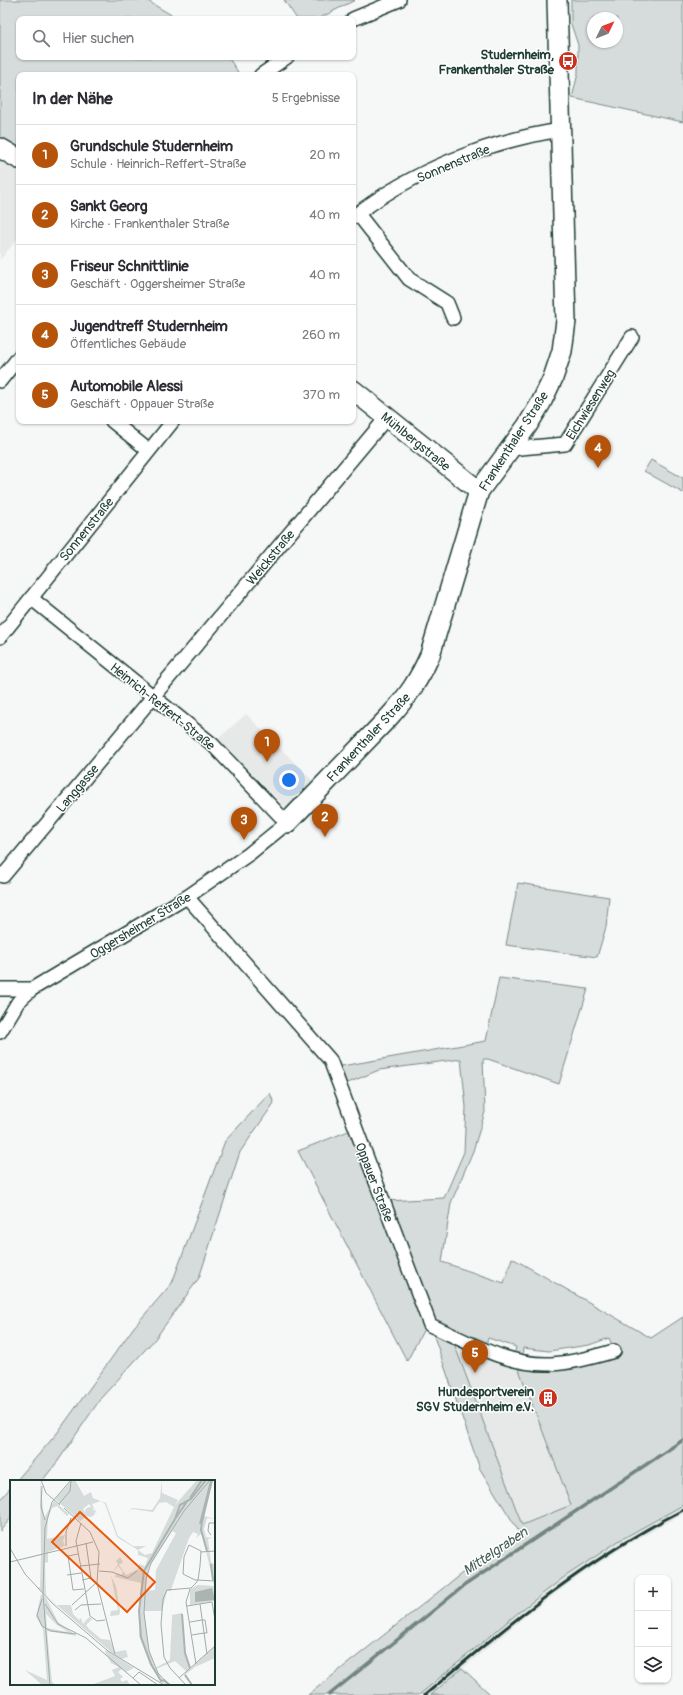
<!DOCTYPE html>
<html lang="de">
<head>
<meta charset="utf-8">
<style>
  :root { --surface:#fff; --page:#f7f7f7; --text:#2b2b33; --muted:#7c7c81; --line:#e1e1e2; --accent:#b45309 }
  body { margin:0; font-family:Pangolin,sans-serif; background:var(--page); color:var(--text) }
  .controls { position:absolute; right:12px; bottom:12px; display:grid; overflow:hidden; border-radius:8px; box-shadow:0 1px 3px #0004 }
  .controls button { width:36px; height:36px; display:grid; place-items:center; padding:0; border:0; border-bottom:1px solid var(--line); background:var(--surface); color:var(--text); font:20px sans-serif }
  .compass { position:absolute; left:587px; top:12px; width:36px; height:36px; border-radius:50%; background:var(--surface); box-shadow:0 1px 3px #0004; rotate:47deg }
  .you { position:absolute; left:289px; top:780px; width:14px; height:14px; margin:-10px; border:3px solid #fff; border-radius:50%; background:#1a73e8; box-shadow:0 0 0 6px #1a73e833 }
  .badge { display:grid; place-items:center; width:26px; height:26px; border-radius:50%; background:var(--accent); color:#fff; font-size:13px; font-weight:700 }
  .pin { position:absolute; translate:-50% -33px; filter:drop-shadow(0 1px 2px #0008) }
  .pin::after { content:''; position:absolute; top:21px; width:14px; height:12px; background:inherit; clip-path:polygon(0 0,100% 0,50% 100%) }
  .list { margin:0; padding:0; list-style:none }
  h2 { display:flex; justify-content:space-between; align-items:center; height:52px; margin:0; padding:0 16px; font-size:17px }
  h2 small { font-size:13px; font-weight:400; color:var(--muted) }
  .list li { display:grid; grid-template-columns:26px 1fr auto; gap:12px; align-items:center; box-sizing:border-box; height:60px; padding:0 16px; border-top:1px solid var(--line) }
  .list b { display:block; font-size:15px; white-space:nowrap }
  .list p { margin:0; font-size:13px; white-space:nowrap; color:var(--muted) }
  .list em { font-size:13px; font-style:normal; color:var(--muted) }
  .icon { flex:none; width:22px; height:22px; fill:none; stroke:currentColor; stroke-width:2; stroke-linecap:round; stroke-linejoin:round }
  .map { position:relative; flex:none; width:683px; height:1695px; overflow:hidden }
  .search { position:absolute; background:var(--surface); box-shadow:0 1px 3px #0004; left:16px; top:16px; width:340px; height:44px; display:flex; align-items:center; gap:10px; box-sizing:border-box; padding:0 14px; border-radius:8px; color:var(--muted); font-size:15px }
  .panel { position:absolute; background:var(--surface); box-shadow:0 1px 3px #0004; left:16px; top:72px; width:340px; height:352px; border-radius:8px }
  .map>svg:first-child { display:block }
  .built { fill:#e6e9e8 }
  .green { fill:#d6dcdb; stroke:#7a8c88; fill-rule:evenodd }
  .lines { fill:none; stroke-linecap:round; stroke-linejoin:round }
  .stream { stroke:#72857f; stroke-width:3.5 }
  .street-casing { stroke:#1f3d34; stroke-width:16 }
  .secondary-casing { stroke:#1f3d34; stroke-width:22 }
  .street { stroke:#fff; stroke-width:13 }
  .secondary { stroke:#fff; stroke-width:19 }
  .rail { stroke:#1f3d34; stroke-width:3 }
  .labels { text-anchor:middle; stroke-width:3; stroke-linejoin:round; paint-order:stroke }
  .poi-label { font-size:13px; font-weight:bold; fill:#1f3d34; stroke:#fff; text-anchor:end }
  .street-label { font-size:13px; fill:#1f3d34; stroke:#fff }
  .water-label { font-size:14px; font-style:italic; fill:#49615a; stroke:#fff }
  .inset-river { fill:none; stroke:#aab5b1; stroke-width:2 }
  .inset-road { fill:none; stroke:#a0ada9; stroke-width:1 }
  .view { fill:#e8590c; fill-opacity:0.15; stroke:#e8590c; stroke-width:2 }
  .inset-edge { fill:none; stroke:#1f3d34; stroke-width:2 }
</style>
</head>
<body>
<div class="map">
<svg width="683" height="1695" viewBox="0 0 683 1695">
  <rect width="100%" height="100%" fill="#f6f7f7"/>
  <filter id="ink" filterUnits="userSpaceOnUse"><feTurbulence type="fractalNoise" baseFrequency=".025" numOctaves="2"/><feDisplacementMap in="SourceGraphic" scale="8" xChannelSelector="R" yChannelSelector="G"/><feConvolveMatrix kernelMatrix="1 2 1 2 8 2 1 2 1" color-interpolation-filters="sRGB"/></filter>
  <g filter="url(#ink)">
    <!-- built -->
    <g class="built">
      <path d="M0,157L19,167V237L0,260Z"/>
      <path d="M246,714L313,781L286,808L218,739Z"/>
      <path d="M453,1341L518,1367L571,1505L522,1525Z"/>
      <path d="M683,1505V1514L623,1547L568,1584L523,1618L431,1695H419L519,1612L563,1578L620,1540Z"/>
    </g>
    <!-- green -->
    <g class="green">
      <path d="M0,0H146L178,19H19V57H228L238,72L234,75H19V167L0,157Z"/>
      <path d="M284,0H355L318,19H297Z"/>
      <path d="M571,0H683V122L572,98L578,73V45L571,24ZM593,18H617V42H593Z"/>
      <path d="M651,460L683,478V493L644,471Z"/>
      <path d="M518,883L609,897L606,927L597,957L506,945Z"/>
      <path d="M499,978L588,989L559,1084L488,1059H483L485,1112L473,1151L451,1203L442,1262L504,1283L512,1258L651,1338L683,1317V1505L620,1540L563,1578L519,1612L419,1695H308L461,1574L521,1535L480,1469L387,1201L444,1198L464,1152L466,1107L461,1059L379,1070L343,1085L336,1067L486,1041ZM488,1338L516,1347L513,1359L484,1350ZM609,1338L614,1350L522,1361L523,1348L549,1351L589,1345ZM453,1341L518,1367L571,1505L522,1525Z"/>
      <path d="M270,1093L274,1103L240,1152L199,1278L155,1339L101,1398L58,1461L42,1481H16L58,1432L134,1327L172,1283L225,1141Z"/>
      <path d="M351,1130L425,1327L407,1361L298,1151Z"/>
      <path d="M11,1487V1518L0,1531V1500Z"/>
      <path d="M462,1668L491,1695H431Z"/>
    </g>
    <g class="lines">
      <!-- stream -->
      <path class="stream" d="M329,1695L465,1585L683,1440"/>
      <defs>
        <g id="street">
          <path d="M353,19L399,0"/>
          <path d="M261,75L287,57"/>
          <path d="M358,214L409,279L447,303L453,318"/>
          <path d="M353,217C412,171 488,141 561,130"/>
          <path d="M0,381L19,357"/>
          <path d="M112,421L148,450"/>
          <path d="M509,449L565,444L632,337"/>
          <path d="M0,637L173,421"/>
          <path d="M0,874L3,876L387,417"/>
          <path d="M187,897L330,1060L430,1325C468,1342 508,1366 551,1364C572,1363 594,1357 614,1351"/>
          <path d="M0,989H32"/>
          <path d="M0,1032L18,1002L32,989L187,897L249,854L287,823L212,744L31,598"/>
        </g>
        <g id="secondary">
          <path d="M0,148L19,159"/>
          <path d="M353,390L479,491"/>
          <path d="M287,823L389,717C408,696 419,680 430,655L479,491L527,426L541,403L553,378L562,351L566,321L557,0"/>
        </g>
      </defs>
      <!-- street casing -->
      <use href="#street" class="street-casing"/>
      <!-- secondary casing -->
      <use href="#secondary" class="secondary-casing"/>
      <!-- street -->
      <use href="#street" class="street"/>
      <!-- secondary -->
      <use href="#secondary" class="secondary"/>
      <!-- rail -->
      <path class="rail" d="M425,1695C506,1626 588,1558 683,1510"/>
    </g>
  </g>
  <!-- icons -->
  <defs>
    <symbol id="bus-disc" viewBox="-11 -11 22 22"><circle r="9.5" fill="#c8321e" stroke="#fff"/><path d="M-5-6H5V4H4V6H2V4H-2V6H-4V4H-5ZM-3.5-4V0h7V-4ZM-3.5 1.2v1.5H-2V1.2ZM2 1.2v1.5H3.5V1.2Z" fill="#fff"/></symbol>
    <symbol id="building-disc" viewBox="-11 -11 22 22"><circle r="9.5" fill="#c8321e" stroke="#fff"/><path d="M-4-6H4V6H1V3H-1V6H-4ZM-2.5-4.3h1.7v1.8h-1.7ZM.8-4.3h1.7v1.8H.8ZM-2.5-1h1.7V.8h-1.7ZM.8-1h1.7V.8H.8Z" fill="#fff"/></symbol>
  </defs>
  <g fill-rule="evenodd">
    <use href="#bus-disc" x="557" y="50" width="22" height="22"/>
    <use href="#building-disc" x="537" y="1387" width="22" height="22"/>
  </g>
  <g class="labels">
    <!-- poi labels -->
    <g class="poi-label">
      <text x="554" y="59">Studernheim,<tspan x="554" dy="15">Frankenthaler Straße</tspan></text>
      <text x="534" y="1396">Hundesportverein<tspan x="534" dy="15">SGV Studernheim e.V.</tspan></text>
    </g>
    <!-- street labels -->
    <g class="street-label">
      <text transform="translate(453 163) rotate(-23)" y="5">Sonnenstraße</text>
      <text transform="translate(590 404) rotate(-58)" y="5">Eichwiesenweg</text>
      <text transform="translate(416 441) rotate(39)" y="5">Mühlbergstraße</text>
      <text transform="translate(513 441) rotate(-57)" y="5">Frankenthaler Straße</text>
      <text transform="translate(86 529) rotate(-51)" y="5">Sonnenstraße</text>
      <text transform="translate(270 557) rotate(-50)" y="5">Weickstraße</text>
      <text transform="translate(163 706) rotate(39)" y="5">Heinrich-Reffert-Straße</text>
      <text transform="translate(368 737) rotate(-47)" y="5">Frankenthaler Straße</text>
      <text transform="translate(77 788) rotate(-50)" y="5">Langgasse</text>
      <text transform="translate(140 925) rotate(-31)" y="5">Oggersheimer Straße</text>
      <text transform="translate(375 1182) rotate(69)" y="5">Oppauer Straße</text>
    </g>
    <!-- water labels -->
    <g class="water-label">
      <text transform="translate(495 1551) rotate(-34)" y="5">Mittelgraben</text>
    </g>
  </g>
  <!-- overview -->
  <g transform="translate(10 1480)">
    <rect width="205" height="205" fill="#f6f7f7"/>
    <path d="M30,0L34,38L44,21L59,34L57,36L47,26L42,28L38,38L37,59L55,55L53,61L55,66L38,72V82L35,83L36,115L47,125H61L63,134L69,140L71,138L73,144L79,137L82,139L76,145L79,149L91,159L100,160L105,172L116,170L118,177L111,179L101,172L27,108L30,107L31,75L7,81L31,74ZM62,0H65L74,16L81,12L83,18L96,23L108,56L123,66H136L128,70L135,75L142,73L164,27L156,22L149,23L143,32L122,29L118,32L122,28L142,30L150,18L152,0V13L168,20L165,25L187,0H203L194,36L205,39L197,38L194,49L196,57L202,58L198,59L201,82L205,85V121L180,125V109L188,105L204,106L192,53L186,58L188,54L183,52L179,58L161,110L162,135L172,133L175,172L180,189L205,166V178L185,187L176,194L182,205L174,195L176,191L165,181L146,189L153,200L161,205L152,203L140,185L129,156L131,103L105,97L106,94L111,95L113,92L108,86L103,92L108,84L106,81L110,77L113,82L109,85L116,95L128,89L129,84L135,86L138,78L128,75V70L107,57L95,24L91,21L82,24L87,34L79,24L73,29L77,36L70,41L45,19ZM162,51L166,53L146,90L145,110L135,111L139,88ZM157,111H161L162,137L160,180L145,188L139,169L134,131H152ZM75 32a5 5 0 1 1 10 0a5 5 0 1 1-10 0ZM101,96L106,106L110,132L109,135L100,136L101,131L108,130ZM31,114L36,118L48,142L67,156L37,151L42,202L46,205L31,204L15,190L37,200L33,149L26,137ZM36,134L47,145L58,152L37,148ZM96,170L124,188L116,192L112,189L108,192L113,197L110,199L112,202L117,200L120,205H81L105,196L102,190L109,187L101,183L95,172Z" fill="#d6dcdb" fill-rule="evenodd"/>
    <path d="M202,108L205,120L185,122V112Z" fill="#aab5b1"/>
    <path class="inset-river" d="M180,18L192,0M165,39L178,20M192,42L202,0M192,42L191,50L197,71M190,44L201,1M201,84L203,100M172,134L175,173L180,188M175,195L182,205M160,205L154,200L151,201L141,184L131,157L129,131L134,91L165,39L170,25L181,19L196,0"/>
    <path class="inset-road" d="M31,0L36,13L50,25M32,6L31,27L35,40M49,24L60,11L61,1M54,28L80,52L89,72L87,103L105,174M71,43L66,61L80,136L87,141L95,140M201,55L198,51L199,43H205M56,66V52L61,38L60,41M0,68L15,94L42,123L98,171L154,205M191,72L205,71M68,74L58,76L63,110L74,109M0,82L83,62M70,86L90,84M89,91L102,92L118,98L127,91M57,95L71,93M72,100L81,98L76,63M180,109L176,122L186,184M32,119L27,135L32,146L41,151L66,154M35,124L48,144L76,158M190,124L197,174M62,125L87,102M177,126L202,122L205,140M65,130L71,125L91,124M192,140H195L197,153H194M180,142L192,140M182,155L194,153M76,158L131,205M123,198L129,192L148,205M169,198L205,166M40,205L33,114L35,48L42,22L61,0M159,205L148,193L139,171L134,133L136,99L141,83L174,31L200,0M176,205L160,188L154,177L151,144L153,119L157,110L181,108L186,103L188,100L190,86L191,71L179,65L174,77L173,94L185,100H188L204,101L205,102"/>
    <path class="view" d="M70,32L145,102L117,132L42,62Z"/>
    <rect width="205" height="205" class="inset-edge"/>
  </g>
</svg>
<div class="controls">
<button>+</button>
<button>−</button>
<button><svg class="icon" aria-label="layers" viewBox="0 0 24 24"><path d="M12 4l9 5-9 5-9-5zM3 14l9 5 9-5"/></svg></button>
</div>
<svg class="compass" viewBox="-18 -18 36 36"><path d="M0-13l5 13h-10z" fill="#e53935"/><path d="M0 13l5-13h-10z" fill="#7c7c81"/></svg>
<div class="you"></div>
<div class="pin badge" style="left:267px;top:762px">1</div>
<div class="pin badge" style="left:325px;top:837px">2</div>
<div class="pin badge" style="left:244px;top:840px">3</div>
<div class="pin badge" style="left:598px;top:468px">4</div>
<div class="pin badge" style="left:475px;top:1373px">5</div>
<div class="search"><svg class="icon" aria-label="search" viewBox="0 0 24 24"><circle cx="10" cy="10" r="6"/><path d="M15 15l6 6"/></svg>Hier suchen</div>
<section class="panel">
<h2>In der Nähe<small>5 Ergebnisse</small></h2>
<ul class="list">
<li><span class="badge">1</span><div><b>Grundschule Studernheim</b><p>Schule · Heinrich-Reffert-Straße</p></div><em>20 m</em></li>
<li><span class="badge">2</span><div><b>Sankt Georg</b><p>Kirche · Frankenthaler Straße</p></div><em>40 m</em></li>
<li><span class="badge">3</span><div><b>Friseur Schnittlinie</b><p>Geschäft · Oggersheimer Straße</p></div><em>40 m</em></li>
<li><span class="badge">4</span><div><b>Jugendtreff Studernheim</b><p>Öffentliches Gebäude</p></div><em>260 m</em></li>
<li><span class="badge">5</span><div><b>Automobile Alessi</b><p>Geschäft · Oppauer Straße</p></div><em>370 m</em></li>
</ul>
</section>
</div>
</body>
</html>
